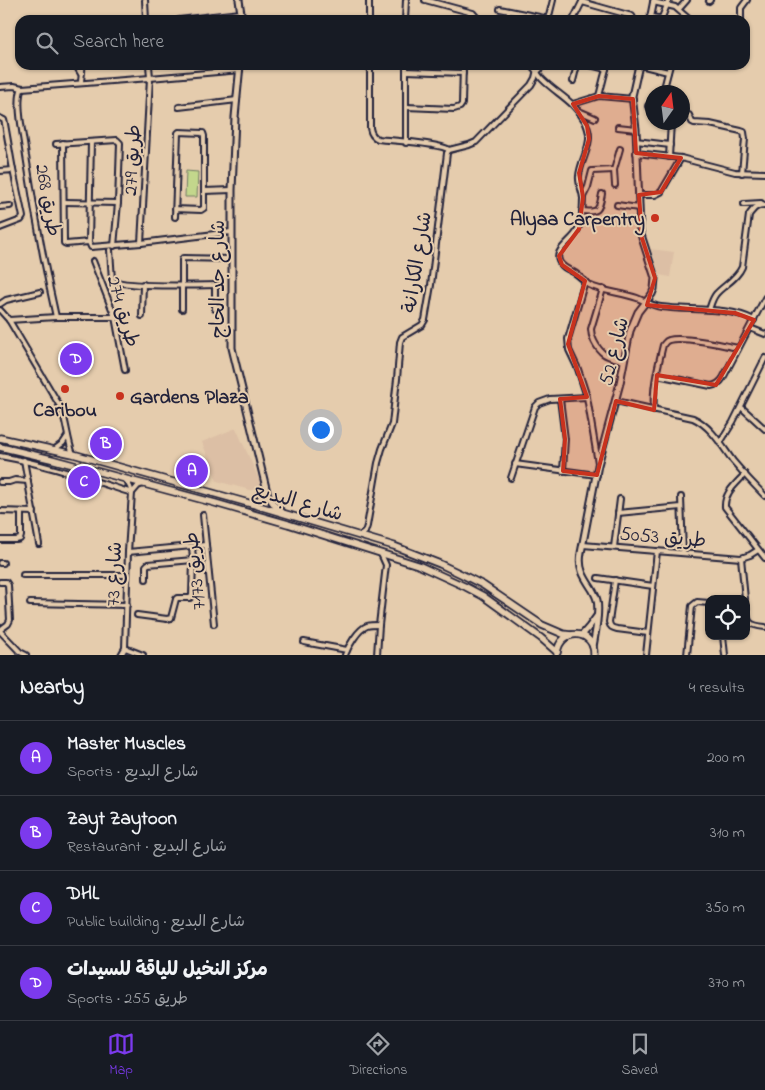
<!DOCTYPE html>
<html lang="en">
<head>
<meta charset="utf-8">
<style>
  :root { --surface:#171b24; --page:#20242c; --text:#f1f3f6; --muted:#9ea1a6; --line:#363941; --accent:#7c3aed }
  body { margin:0; font-family:"Indie Flower","Playpen Sans Arabic",sans-serif; background:var(--page); color:var(--text) }
  .controls { position:absolute; right:15px; bottom:15px; display:grid; overflow:hidden; border-radius:10px; box-shadow:0 1px 4px #0004 }
  .controls button { width:45px; height:45px; display:grid; place-items:center; padding:0; border:0; border-bottom:1px solid var(--line); background:var(--surface); color:var(--text); font:25px sans-serif }
  .compass { position:absolute; left:645px; top:85px; width:45px; height:45px; border-radius:50%; background:var(--surface); box-shadow:0 1px 4px #0004; rotate:14deg }
  .you { position:absolute; left:320px; top:429px; width:18px; height:18px; margin:-12px; border:4px solid #fff; border-radius:50%; background:#1a73e8; box-shadow:0 0 0 8px #1a73e833 }
  .badge { display:grid; place-items:center; width:32px; height:32px; border-radius:50%; background:var(--accent); color:#fff; font-size:16px; font-weight:700 }
  .pin { position:absolute; translate:-50% -50%; border:2px solid #fff; box-shadow:0 1px 5px #0006 }
  .list { margin:0; padding:0; list-style:none }
  h2 { display:flex; justify-content:space-between; align-items:center; height:65px; margin:0; padding:0 20px; font-size:21px }
  h2 small { font-size:16px; font-weight:400; color:var(--muted) }
  .list li { display:grid; grid-template-columns:32px 1fr auto; gap:15px; align-items:center; box-sizing:border-box; height:75px; padding:0 20px; border-top:1px solid var(--line) }
  .list b { display:block; font-size:19px; white-space:nowrap }
  .list p { margin:0; font-size:16px; white-space:nowrap; color:var(--muted) }
  .list em { font-size:16px; font-style:normal; color:var(--muted) }
  .icon { flex:none; width:28px; height:28px; fill:none; stroke:currentColor; stroke-width:2; stroke-linecap:round; stroke-linejoin:round }
  .map { position:relative; flex:none; width:765px; height:655px; overflow:hidden }
  .search { position:absolute; background:var(--surface); box-shadow:0 1px 4px #0004; left:15px; right:15px; top:15px; height:55px; display:flex; align-items:center; gap:12px; box-sizing:border-box; padding:0 18px; border-radius:15px; color:var(--muted); font-size:19px }
  .sheet { height:365px; background:var(--surface) }
  nav { display:flex; justify-content:space-around; align-items:center; box-sizing:border-box; height:70px; border-top:1px solid var(--line); background:var(--surface); font-size:14px; color:var(--muted) }
  nav a { display:grid; justify-items:center; gap:2px }
  nav .on { color:var(--accent) }
  .map>svg:first-child { display:block }
  .built { fill:#dcbfa5 }
  .green { fill:#c3d78c; stroke:#727c64 }
  .lines { fill:none; stroke-linecap:round; stroke-linejoin:round }
  .street-casing { stroke:#22223b; stroke-width:8 }
  .secondary-casing { stroke:#22223b; stroke-width:9 }
  .primary-casing { stroke:#22223b; stroke-width:9 }
  .street { stroke:#e5ccad; stroke-width:4 }
  .secondary { stroke:#e5ccad; stroke-width:5 }
  .primary { stroke:#e5ccad; stroke-width:5.5 }
  .marked { fill:#c8321e; fill-opacity:0.2; stroke:#c8321e; stroke-width:4; stroke-linejoin:round }
  .poi-dot { fill:#c8321e; stroke:#e5ccad; stroke-width:2 }
  .labels { text-anchor:middle; stroke-width:4; stroke-linejoin:round; paint-order:stroke }
  .street-label { font-size:20px; fill:#22223b; stroke:#e5ccad }
  .poi-label { font-size:20px; font-weight:bold; fill:#22223b; stroke:#e5ccad; text-anchor:end }
</style>
</head>
<body>
<div class="map">
<svg width="765" height="655" viewBox="0 0 765 655">
  <rect width="100%" height="100%" fill="#e5ccad"/>
  <filter id="ink" filterUnits="userSpaceOnUse"><feTurbulence type="fractalNoise" baseFrequency=".02" numOctaves="2"/><feDisplacementMap in="SourceGraphic" scale="10" xChannelSelector="R" yChannelSelector="G"/><feConvolveMatrix kernelMatrix="1 2 1 2 8 2 1 2 1" color-interpolation-filters="sRGB"/></filter>
  <g filter="url(#ink)">
    <!-- built -->
    <g class="built">
      <path d="M651,249L674,252L670,277L659,275Z"/>
      <path d="M236,428L263,488L250,490L217,481L202,442Z"/>
    </g>
    <!-- green -->
    <path class="green" d="M186,171L198,172L197,197H185Z"/>
    <g class="lines">
      <defs>
        <g id="street">
          <path d="M145,0L146,20"/>
          <path d="M369,0V20"/>
          <path d="M425,0L473,13L479,20"/>
          <path d="M709,1L710,0"/>
          <path d="M582,2L632,16L634,20"/>
          <path d="M653,2L675,7L690,20"/>
          <path d="M500,9L549,19"/>
          <path d="M679,9L687,0"/>
          <path d="M213,16L241,13"/>
          <path d="M650,17L658,18L665,20"/>
          <path d="M179,20L213,16V20"/>
          <path d="M405,20L406,0"/>
          <path d="M548,20L553,0"/>
          <path d="M573,20L583,0"/>
          <path d="M661,20L669,0"/>
          <path d="M741,20V8L747,0"/>
          <path d="M77,65L78,69L81,74"/>
          <path d="M370,65V128C371,134 373,137 378,139C393,141 440,143 449,150"/>
          <path d="M406,65V143"/>
          <path d="M530,65C536,68 537,74 542,79C558,95 573,100 585,121C587,126 589,130 589,136C590,149 580,162 579,176C578,183 582,190 583,198C583,208 582,222 577,231C573,241 549,252 562,265C565,269 571,270 575,273C580,276 584,281 589,285C601,291 623,293 637,298C645,301 652,306 661,307C691,311 728,306 754,320"/>
          <path d="M590,65L606,69"/>
          <path d="M640,65L668,72"/>
          <path d="M406,71L463,73"/>
          <path d="M537,72L544,65"/>
          <path d="M573,81L577,65"/>
          <path d="M81,83C81,77 83,71 82,65"/>
          <path d="M0,87L14,86L22,88L150,78L240,70"/>
          <path d="M22,88C15,101 24,140 26,156C34,210 44,264 56,317"/>
          <path d="M663,92L670,65"/>
          <path d="M599,96L607,65"/>
          <path d="M573,104L599,96L633,99"/>
          <path d="M648,106L652,107"/>
          <path d="M179,107L237,100"/>
          <path d="M406,107L454,109L460,107L462,104L463,65"/>
          <path d="M579,111L595,118"/>
          <path d="M682,113L689,115L692,122L694,123L710,124L741,131L744,132L745,139L742,173"/>
          <path d="M0,118L4,120L5,124L13,170"/>
          <path d="M618,127L636,129"/>
          <path d="M636,141L670,145"/>
          <path d="M91,142L89,242L91,247L141,243L231,232"/>
          <path d="M63,143L64,241V243L66,244L89,242"/>
          <path d="M56,144L117,140L120,143L118,203L114,246"/>
          <path d="M636,153L681,158L735,172L765,173"/>
          <path d="M669,157L671,122"/>
          <path d="M614,170L615,185"/>
          <path d="M0,171L13,170L23,217L21,220L0,228"/>
          <path d="M204,191L232,190"/>
          <path d="M639,195H655L661,192L681,158"/>
          <path d="M583,197L588,187L592,171L614,170L620,149"/>
          <path d="M64,202L118,203"/>
          <path d="M744,204L761,203"/>
          <path d="M617,205L639,208"/>
          <path d="M0,207L10,206"/>
          <path d="M582,211C599,213 599,210 602,194"/>
          <path d="M175,217L178,133L179,132L203,133L204,136V208L201,210L175,209"/>
          <path d="M141,243L150,78L149,65"/>
          <path d="M110,250L112,280C124,288 201,285 220,285"/>
          <path d="M93,261L115,317L125,370"/>
          <path d="M585,281L568,339L569,350L578,369L587,397L598,463"/>
          <path d="M215,285V309"/>
          <path d="M603,289L591,329C591,334 592,337 594,341C602,357 608,356 624,361"/>
          <path d="M0,304L6,300L40,292"/>
          <path d="M182,309V260L183,258L232,259"/>
          <path d="M0,310L9,320L61,408C67,423 67,439 73,454"/>
          <path d="M709,310C711,304 712,299 716,294C724,285 737,279 742,267L749,215C754,208 757,205 765,205"/>
          <path d="M142,316L143,284"/>
          <path d="M9,320L56,317H115"/>
          <path d="M750,328L765,334"/>
          <path d="M657,375L711,386C717,385 720,383 723,378L765,298"/>
          <path d="M560,399L565,439L563,471"/>
          <path d="M616,401L693,418C711,426 722,446 733,461C743,473 754,485 765,496"/>
          <path d="M741,407L765,429"/>
          <path d="M654,410C652,388 658,366 663,345C665,343 665,341 669,340C681,336 724,345 738,348"/>
          <path d="M720,443L733,422L765,358"/>
          <path d="M55,449L63,443L67,437"/>
          <path d="M0,456C45,464 88,479 132,493"/>
          <path d="M24,460L39,544"/>
          <path d="M515,464L597,475"/>
          <path d="M745,474C736,484 724,493 725,507L765,558"/>
          <path d="M511,478L535,407L539,403L550,399L587,397"/>
          <path d="M0,482H9L15,480L28,481"/>
          <path d="M132,493L138,486L143,484"/>
          <path d="M681,497L683,553"/>
          <path d="M0,511L34,512"/>
          <path d="M618,513L681,507"/>
          <path d="M203,515L214,624"/>
          <path d="M360,536L365,532L367,526L378,463L382,449L392,424L397,379L400,342L402,337L422,325L425,320L431,285L447,153L449,150L469,145L476,142L531,85L535,78L538,65"/>
          <path d="M0,540H16L20,539L21,536V512"/>
          <path d="M583,545L741,558L750,555L758,550"/>
          <path d="M614,547L620,499"/>
          <path d="M128,552L192,546"/>
          <path d="M741,558L745,599"/>
          <path d="M0,563H3"/>
          <path d="M23,575H127"/>
          <path d="M598,578L653,586"/>
          <path d="M146,579V566L148,564L193,560"/>
          <path d="M615,580L609,622C610,627 612,628 617,629L648,633"/>
          <path d="M0,582H6L8,585L10,620L8,624L0,630"/>
          <path d="M30,603L127,605"/>
          <path d="M746,607C748,623 748,625 765,627"/>
          <path d="M137,615L167,619L171,618L176,599L177,598H190L192,596L193,560L192,546L206,545"/>
          <path d="M0,631L20,652L26,655"/>
          <path d="M723,636L725,655"/>
          <path d="M304,642L347,650"/>
          <path d="M125,648L143,655"/>
          <path d="M121,655L125,648L128,552L132,493L130,487L126,480"/>
          <path d="M345,655C348,647 358,629 367,626C370,625 375,625 379,625"/>
          <path d="M377,655L379,625L386,565L381,554"/>
          <path d="M646,655L657,551"/>
          <path d="M687,655L692,606L697,602L709,603"/>
        </g>
        <g id="secondary">
          <path d="M239,0L242,20"/>
          <path d="M650,20L654,0"/>
          <path d="M240,65L235,117L232,190V348L268,496L275,506L282,512"/>
          <path d="M252,504L259,500L266,490"/>
          <path d="M582,635L589,627L597,616"/>
          <path d="M593,647C595,634 600,613 597,600C596,596 594,593 592,589C584,577 578,568 581,553L598,465L620,383L630,331L638,312L652,294L654,289L655,278L642,238L640,230L636,129L632,96L639,65"/>
        </g>
        <g id="primary">
          <path d="M0,438L73,454L252,504L394,546L440,564L461,574L483,585L542,625L563,634L571,635"/>
          <path d="M0,447L51,459L215,503L288,524L418,565L466,587L483,596L541,638L557,652"/>
          <path d="M557,653C560,627 595,629 594,655"/>
        </g>
      </defs>
      <!-- street casing -->
      <use href="#street" class="street-casing"/>
      <!-- secondary casing -->
      <use href="#secondary" class="secondary-casing"/>
      <!-- primary casing -->
      <use href="#primary" class="primary-casing"/>
      <!-- street -->
      <use href="#street" class="street"/>
      <!-- secondary -->
      <use href="#secondary" class="secondary"/>
      <!-- primary -->
      <use href="#primary" class="primary"/>
    </g>
  </g>
  <!-- marked area -->
  <path class="marked" d="M599,96L633,99L636,153L681,158L661,192L639,195L642,238L655,278L647,305L735,313L754,320L716,385L657,375L654,410L616,401L597,475L563,471L565,439L560,399L587,397L568,344L585,281L562,265L559,256L579,229L583,197L579,173L589,139L587,126L573,104Z"/>
  <!-- markers -->
  <g class="poi-dot">
    <circle cx="655" cy="218" r="5"/>
    <circle cx="65" cy="389" r="5"/>
    <circle cx="120" cy="396" r="5"/>
  </g>
  <g class="labels">
    <!-- street labels -->
    <g class="street-label">
      <text transform="translate(131 160) rotate(-87)" y="7">طريق 279</text>
      <text transform="translate(49 200) rotate(80)" y="7">طريق 268</text>
      <text transform="translate(416 262) rotate(-81)" y="7">شارع الكارانة</text>
      <text transform="translate(217 279) rotate(-90)" y="7">شارع جد الحاج</text>
      <text transform="translate(124 311) rotate(74)" y="7">طريق 274</text>
      <text transform="translate(613 351) rotate(-76)" y="7">شارع 52</text>
      <text transform="translate(298 501) rotate(16)" y="7">شارع البديع</text>
      <text transform="translate(663 536) rotate(5)" y="7">طريق 5053</text>
      <text transform="translate(194 571) rotate(-96)" y="7">طريق 7173</text>
      <text transform="translate(113 574) rotate(-88)" y="7">شارع 73</text>
    </g>
    <!-- poi labels -->
    <g class="poi-label">
      <text x="645" y="225">Alyaa Carpentry</text>
      <text x="130" y="403" text-anchor="start">Gardens Plaza</text>
      <text x="65" y="416" text-anchor="middle">Caribou</text>
    </g>
  </g>
</svg>
<div class="controls">
<button><svg class="icon" aria-label="locate" viewBox="0 0 24 24"><circle cx="12" cy="12" r="6"/><path d="M12 2v4M12 18v4M2 12h4M18 12h4"/></svg></button>
</div>
<svg class="compass" viewBox="-18 -18 36 36"><path d="M0-13l5 13h-10z" fill="#e53935"/><path d="M0 13l5-13h-10z" fill="#9ea1a6"/></svg>
<div class="you"></div>
<div class="pin badge" style="left:192px;top:471px">A</div>
<div class="pin badge" style="left:106px;top:444px">B</div>
<div class="pin badge" style="left:84px;top:482px">C</div>
<div class="pin badge" style="left:76px;top:359px">D</div>
<div class="search"><svg class="icon" aria-label="search" viewBox="0 0 24 24"><circle cx="10" cy="10" r="6"/><path d="M15 15l6 6"/></svg>Search here</div>
</div>
<section class="sheet">
<h2>Nearby<small>4 results</small></h2>
<ul class="list">
<li><span class="badge">A</span><div><b>Master Muscles</b><p>Sports · شارع البديع</p></div><em>200 m</em></li>
<li><span class="badge">B</span><div><b>Zayt Zaytoon</b><p>Restaurant · شارع البديع</p></div><em>310 m</em></li>
<li><span class="badge">C</span><div><b>DHL</b><p>Public building · شارع البديع</p></div><em>350 m</em></li>
<li><span class="badge">D</span><div><b>مركز النخيل للياقة للسيدات</b><p>Sports · طريق 255</p></div><em>370 m</em></li>
</ul>
</section>
<nav>
<a class="on"><svg class="icon" aria-label="map" viewBox="0 0 24 24"><path d="M3 6l6-2 6 2 6-2v14l-6 2-6-2-6 2zM9 4v14M15 6v14"/></svg>Map</a>
<a><svg class="icon" aria-label="directions" viewBox="0 0 24 24"><path d="M12 3l9 9-9 9-9-9zM9 14v-3h6M13 9l2 2-2 2"/></svg>Directions</a>
<a><svg class="icon" aria-label="saved" viewBox="0 0 24 24"><path d="M7 4h10v16l-5-4-5 4z"/></svg>Saved</a>
</nav>
</body>
</html>
